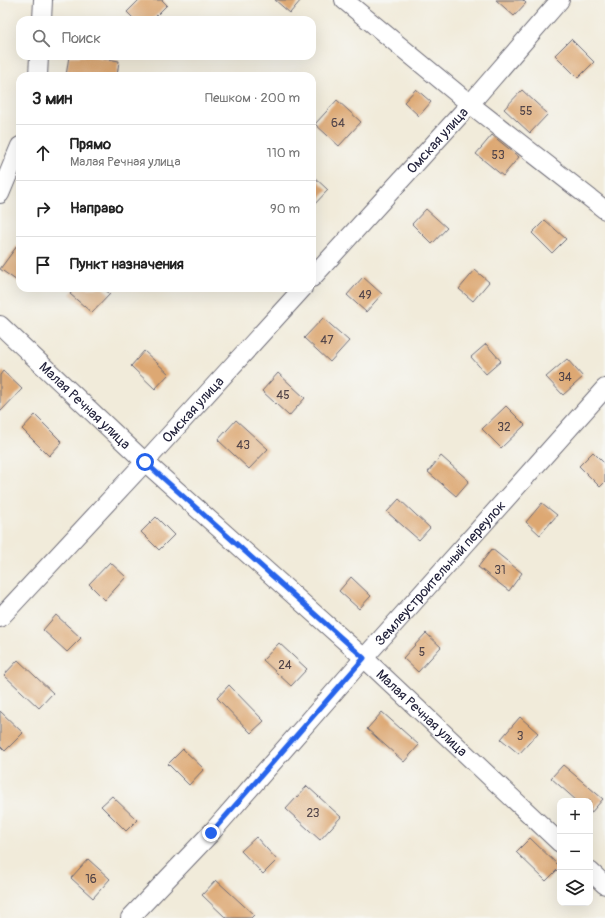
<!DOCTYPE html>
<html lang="ru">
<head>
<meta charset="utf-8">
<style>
  :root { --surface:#fff; --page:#f2f2f2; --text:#222; --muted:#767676; --line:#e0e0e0 }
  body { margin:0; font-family:Pangolin,sans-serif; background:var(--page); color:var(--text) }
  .controls { position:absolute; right:12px; bottom:12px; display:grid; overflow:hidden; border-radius:8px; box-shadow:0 4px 16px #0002 }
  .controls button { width:36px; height:36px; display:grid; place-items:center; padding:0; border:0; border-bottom:1px solid var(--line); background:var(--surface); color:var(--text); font:20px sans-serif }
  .stop { position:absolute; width:12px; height:12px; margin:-9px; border:3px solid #2563eb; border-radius:50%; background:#fff }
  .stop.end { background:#2563eb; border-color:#fff; box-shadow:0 1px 4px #0008 }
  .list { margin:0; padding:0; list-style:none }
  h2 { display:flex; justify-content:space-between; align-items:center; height:52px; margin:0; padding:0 16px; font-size:17px }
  h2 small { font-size:13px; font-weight:400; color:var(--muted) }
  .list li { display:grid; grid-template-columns:26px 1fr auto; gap:12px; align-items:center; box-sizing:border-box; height:56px; padding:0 16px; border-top:1px solid var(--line) }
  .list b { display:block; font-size:15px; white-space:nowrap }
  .list p { margin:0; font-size:13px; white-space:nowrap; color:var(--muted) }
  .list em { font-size:13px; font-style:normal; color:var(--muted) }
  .icon { flex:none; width:22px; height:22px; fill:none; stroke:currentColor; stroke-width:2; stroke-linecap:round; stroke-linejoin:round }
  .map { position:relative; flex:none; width:605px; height:918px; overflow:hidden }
  .search { position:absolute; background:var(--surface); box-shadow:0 4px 16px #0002; left:16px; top:16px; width:300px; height:44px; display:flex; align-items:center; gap:10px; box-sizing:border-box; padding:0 14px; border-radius:12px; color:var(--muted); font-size:15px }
  .panel { position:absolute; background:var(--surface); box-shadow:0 4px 16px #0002; left:16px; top:72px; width:300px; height:220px; border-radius:12px }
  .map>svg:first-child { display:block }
  .building { fill:#dda873 }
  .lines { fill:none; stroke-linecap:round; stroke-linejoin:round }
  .minor-casing { stroke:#6a6873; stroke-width:20 }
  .minor { stroke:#fff; stroke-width:18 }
  .route { stroke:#2563eb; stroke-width:5 }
  .labels { text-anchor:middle; stroke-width:3; stroke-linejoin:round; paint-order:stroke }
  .number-label { font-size:12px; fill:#514449 }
  .street-label { font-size:14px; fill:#22223b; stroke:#f6f6f2 }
</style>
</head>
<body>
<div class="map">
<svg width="605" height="918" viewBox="0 0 605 918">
  <rect width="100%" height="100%" fill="#f6f6f2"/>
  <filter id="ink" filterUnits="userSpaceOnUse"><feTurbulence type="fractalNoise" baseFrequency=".025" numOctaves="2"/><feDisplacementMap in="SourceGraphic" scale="8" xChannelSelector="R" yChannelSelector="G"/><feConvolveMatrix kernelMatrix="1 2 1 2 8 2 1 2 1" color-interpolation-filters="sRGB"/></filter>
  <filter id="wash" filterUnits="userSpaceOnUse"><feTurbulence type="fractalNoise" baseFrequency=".012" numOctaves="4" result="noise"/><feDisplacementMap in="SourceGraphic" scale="16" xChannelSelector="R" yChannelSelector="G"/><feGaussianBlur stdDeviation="0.9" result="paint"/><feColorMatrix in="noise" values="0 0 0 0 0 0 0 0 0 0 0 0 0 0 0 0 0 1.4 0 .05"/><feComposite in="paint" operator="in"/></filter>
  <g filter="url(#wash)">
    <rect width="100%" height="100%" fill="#f1ebda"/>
    <g id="blocks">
      <!-- building -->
      <g class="building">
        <path d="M139,0H162L167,5L152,20H135L127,12Z"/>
        <path d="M275,0H301L290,13Z"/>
        <path d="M496,0H523L526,3L514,16Z"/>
        <path d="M571,39L594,62L578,78L555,55Z"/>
        <path d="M69,56H91L119,61L117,76H66Z"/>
        <path d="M416,89L431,102L419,116L404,102Z"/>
        <path d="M522,90L548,114L530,133L504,109Z"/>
        <path d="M337,100L361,122L339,146L315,124Z"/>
        <path d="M492,135L519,157L503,176L476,154Z"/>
        <path d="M312,175L328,190L312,207Z"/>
        <path d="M426,209L447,228L432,244L412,224Z"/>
        <path d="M545,220L566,239L552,253L532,233Z"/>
        <path d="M17,246L20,248V283L0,269Z"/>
        <path d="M475,270L489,282L473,301L459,289Z"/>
        <path d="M363,277L382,294L366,312L347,295Z"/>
        <path d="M75,288H103L110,294L92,313L70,294Z"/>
        <path d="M323,318L349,341L330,362L304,338Z"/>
        <path d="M486,344L501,361L486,374L471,357Z"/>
        <path d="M144,351L169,374L155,389L131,366Z"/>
        <path d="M567,359L583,377L563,395L546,377Z"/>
        <path d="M3,371L22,389L1,411L0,410V375Z"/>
        <path d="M278,373L305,398L289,416L262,391Z"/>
        <path d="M506,406L525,425L501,448L482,429Z"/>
        <path d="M35,415L62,442L49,456L22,429Z"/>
        <path d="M236,420L268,449L249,469L218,440Z"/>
        <path d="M593,452L605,464V482L600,487L579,466Z"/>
        <path d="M441,456L469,481L456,496L428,472Z"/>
        <path d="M399,499L430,528L419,540L387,512Z"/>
        <path d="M542,503L557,515L540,535L526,522Z"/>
        <path d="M156,517L174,535L159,550L141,532Z"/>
        <path d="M492,549L522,573L509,591L478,567Z"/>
        <path d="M110,562L126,577L105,600L89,584Z"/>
        <path d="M351,577L371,596L359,609L339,591Z"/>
        <path d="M56,615L81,638L67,652L43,630Z"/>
        <path d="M426,633L441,647L418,672L403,658Z"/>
        <path d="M279,643L307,669L291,686L263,660Z"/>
        <path d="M18,660L53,693L39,708L4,675Z"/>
        <path d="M229,685L264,721L251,733L217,698Z"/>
        <path d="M0,711L23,733L5,751L0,746Z"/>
        <path d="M382,712L419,745L404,762L367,729Z"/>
        <path d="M520,717L538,733L519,754L501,739Z"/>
        <path d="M183,749L204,769L189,785L168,764Z"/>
        <path d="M563,765L603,799L590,814V801H577L551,778Z"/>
        <path d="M307,786L341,817L320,840L286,809Z"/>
        <path d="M112,796L137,820L126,831L101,806Z"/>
        <path d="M256,837L277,860L263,874L241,851Z"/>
        <path d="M530,838L560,867L546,881L516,852Z"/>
        <path d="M88,859L110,879L93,898L71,878Z"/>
        <path d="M216,880L254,915L251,918H226L202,895Z"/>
      </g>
    </g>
  </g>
  <g filter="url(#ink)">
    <use href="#blocks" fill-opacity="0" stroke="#6a6873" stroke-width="1"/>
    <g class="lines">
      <defs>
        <g id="minor">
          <path d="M344,0L470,104L605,210"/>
          <path d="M42,20L43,0"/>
          <path d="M38,76L39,56"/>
          <path d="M0,194L20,146"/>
          <path id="s1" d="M312,278L470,104L560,0"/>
          <path id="s2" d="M0,325L145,462L364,658L560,843"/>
          <path id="s3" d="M0,618L145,462L303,288"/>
          <path d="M590,871L605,885"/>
          <path id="s4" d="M130,918L211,833L364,658L605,388"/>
        </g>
      </defs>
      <!-- minor casing -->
      <use href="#minor" class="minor-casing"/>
      <!-- minor -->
      <use href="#minor" class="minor"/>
    </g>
  </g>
  <g class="lines" filter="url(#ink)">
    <!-- route -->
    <path class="route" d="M145,462L364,658L211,833"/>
  </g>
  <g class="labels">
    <!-- number labels -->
    <g class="number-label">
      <text x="526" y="115">55</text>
      <text x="338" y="127">64</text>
      <text x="498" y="159">53</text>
      <text x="365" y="299">49</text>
      <text x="327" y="344">47</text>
      <text x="565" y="381">34</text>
      <text x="283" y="399">45</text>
      <text x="504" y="431">32</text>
      <text x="243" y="449">43</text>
      <text x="500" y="574">31</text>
      <text x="422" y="656">5</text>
      <text x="285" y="669">24</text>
      <text x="520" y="740">3</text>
      <text x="313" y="817">23</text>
      <text x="91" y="883">16</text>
    </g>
    <!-- street labels -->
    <g class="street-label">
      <text dy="5" stroke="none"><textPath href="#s1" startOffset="186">Омская улица</textPath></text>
      <text dy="5" stroke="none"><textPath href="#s2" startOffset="117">Малая Речная улица</textPath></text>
      <text dy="5" stroke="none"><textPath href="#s3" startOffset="284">Омская улица</textPath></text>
      <text dy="5" stroke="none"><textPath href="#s4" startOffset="464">Землеустроительный переулок</textPath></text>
      <text dy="5" stroke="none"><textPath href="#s2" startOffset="573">Малая Речная улица</textPath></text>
    </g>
  </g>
</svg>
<div class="controls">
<button>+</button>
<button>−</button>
<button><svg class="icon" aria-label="layers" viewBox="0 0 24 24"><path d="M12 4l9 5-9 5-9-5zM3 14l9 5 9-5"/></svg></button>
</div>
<div class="stop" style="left:145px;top:462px"></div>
<div class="stop end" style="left:211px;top:833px"></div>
<div class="search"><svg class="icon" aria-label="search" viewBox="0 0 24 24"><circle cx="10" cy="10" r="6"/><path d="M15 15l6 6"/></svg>Поиск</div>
<section class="panel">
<h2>3 мин<small>Пешком · 200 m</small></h2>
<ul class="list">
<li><svg class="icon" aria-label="ahead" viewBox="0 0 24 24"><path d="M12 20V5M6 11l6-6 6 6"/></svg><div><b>Прямо</b><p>Малая Речная улица</p></div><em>110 m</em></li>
<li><svg class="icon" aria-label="right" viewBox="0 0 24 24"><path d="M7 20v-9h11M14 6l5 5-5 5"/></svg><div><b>Направо</b></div><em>90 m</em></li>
<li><svg class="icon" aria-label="arrive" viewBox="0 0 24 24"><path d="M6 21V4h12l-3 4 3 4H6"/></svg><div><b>Пункт назначения</b></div></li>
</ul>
</section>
</div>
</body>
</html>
